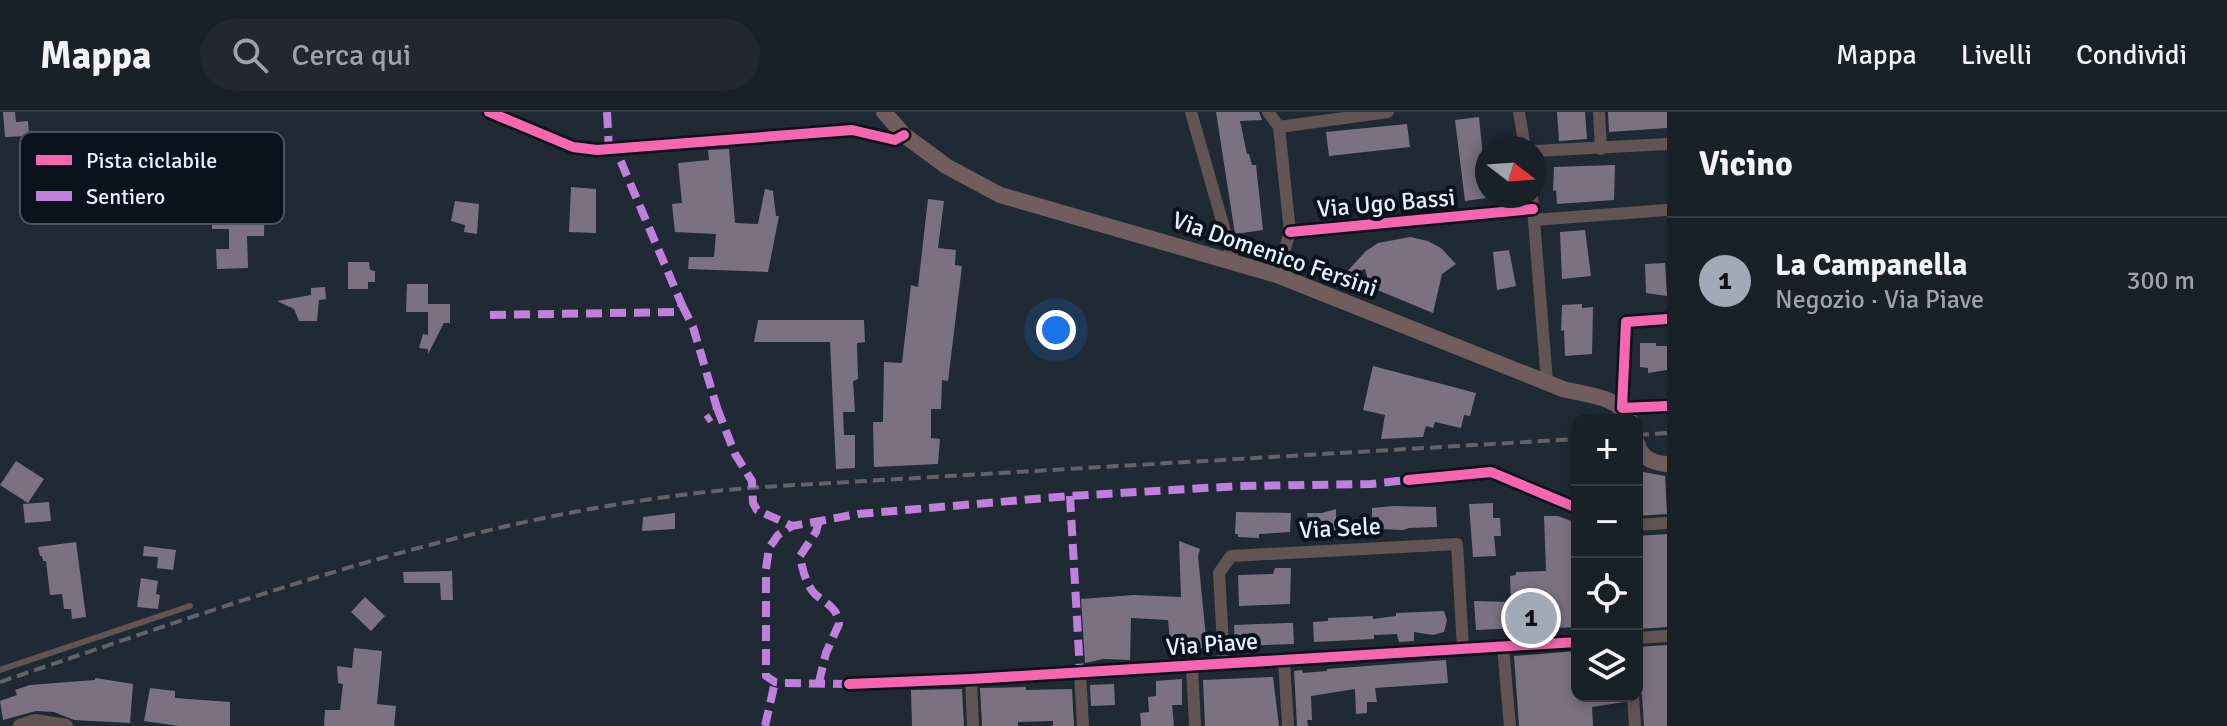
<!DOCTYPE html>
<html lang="it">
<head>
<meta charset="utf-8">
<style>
  :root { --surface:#182028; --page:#212830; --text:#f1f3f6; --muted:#9fa3a8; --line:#363e45; --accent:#a0abb7 }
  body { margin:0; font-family:Signika,sans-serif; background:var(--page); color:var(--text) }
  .controls { position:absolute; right:24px; bottom:24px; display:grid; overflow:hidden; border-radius:16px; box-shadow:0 4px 12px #0003 }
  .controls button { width:72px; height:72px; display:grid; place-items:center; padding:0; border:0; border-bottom:2px solid var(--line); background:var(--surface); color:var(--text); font:40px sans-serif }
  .compass { position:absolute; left:1475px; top:24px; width:72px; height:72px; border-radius:50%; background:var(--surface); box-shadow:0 4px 12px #0003; rotate:107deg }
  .you { position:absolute; left:1056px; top:218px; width:28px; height:28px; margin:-20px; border:6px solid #fff; border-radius:50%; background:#1a73e8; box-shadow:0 0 0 12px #1a73e833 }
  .badge { display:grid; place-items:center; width:52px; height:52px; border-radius:50%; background:var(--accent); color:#111; font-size:26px; font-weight:700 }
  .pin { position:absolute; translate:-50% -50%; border:4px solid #fff; box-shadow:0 2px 8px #0006 }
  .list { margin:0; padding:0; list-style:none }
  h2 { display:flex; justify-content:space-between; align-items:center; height:104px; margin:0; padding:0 32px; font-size:34px }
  h2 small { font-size:26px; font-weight:400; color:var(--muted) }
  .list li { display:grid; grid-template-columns:52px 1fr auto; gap:24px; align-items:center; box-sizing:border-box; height:128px; padding:0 32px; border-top:2px solid var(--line) }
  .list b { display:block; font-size:30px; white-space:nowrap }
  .list p { margin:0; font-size:26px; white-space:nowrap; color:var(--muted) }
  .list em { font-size:26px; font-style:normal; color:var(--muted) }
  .icon { flex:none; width:44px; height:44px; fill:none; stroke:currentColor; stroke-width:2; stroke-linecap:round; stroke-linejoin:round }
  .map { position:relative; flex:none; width:1667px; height:614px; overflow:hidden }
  header { display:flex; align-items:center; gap:48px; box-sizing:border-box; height:112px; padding:0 40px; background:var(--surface); border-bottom:2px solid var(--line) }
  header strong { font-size:38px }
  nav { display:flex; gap:44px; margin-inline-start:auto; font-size:28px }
  .search { width:560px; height:72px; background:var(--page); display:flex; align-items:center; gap:20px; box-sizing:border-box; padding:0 28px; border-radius:44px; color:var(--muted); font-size:30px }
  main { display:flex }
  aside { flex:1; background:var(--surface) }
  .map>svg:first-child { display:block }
  .building { fill:#7b7281 }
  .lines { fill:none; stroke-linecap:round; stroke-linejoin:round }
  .service { stroke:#635454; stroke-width:6 }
  .minor { stroke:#635454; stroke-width:12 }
  .tertiary { stroke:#635454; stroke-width:14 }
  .secondary { stroke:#715d5d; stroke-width:16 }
  .rail { stroke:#656267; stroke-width:4; stroke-dasharray:12 6; stroke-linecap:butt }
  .quiet { stroke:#c07fdc; stroke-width:8; stroke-dasharray:16 8; stroke-linecap:butt }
  .cycleway-casing { stroke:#0a121b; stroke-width:15 }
  .cycleway { stroke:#f766af; stroke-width:10 }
  .labels { text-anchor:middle; stroke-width:8; stroke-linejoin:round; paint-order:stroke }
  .street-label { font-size:24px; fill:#e5f1fd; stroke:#0a121b }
  .key { fill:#0a121b; stroke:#4c555f; stroke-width:2 }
  .key-label { font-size:22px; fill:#e5f1fd }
</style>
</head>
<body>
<header>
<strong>Mappa</strong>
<div class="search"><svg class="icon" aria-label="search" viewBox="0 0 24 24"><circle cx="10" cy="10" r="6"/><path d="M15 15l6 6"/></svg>Cerca qui</div>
<nav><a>Mappa</a><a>Livelli</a><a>Condividi</a></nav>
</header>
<main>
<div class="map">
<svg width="1667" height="614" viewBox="0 0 1667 614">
  <rect width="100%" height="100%" fill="#202a35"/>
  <!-- building -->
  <g class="building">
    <path d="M3,0H15L16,10L28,9L29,24L5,25Z"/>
    <path d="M1216,0H1259L1262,8L1240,9L1247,42H1249L1252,53H1256L1263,118L1235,122Z"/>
    <path d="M1557,0H1585L1587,27L1559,29Z"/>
    <path d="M1608,0H1667V16L1609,20Z"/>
    <path d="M1479,5L1487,86L1465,89L1455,8Z"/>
    <path d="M1407,12L1410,35L1329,44L1326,20Z"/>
    <path d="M729,37L735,111L758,112L765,77L773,79L776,104H779L768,160L688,157L689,145H714L716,122L675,120L672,92L682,91L678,51L709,48L708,38Z"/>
    <path d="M1615,53L1614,88L1557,92L1556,78L1553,79L1554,55Z"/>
    <path d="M231,73H265L264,124H247L248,156L217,157L216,137H229V117H212V99H227Z"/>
    <path d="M571,75L596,77V121L569,120Z"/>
    <path d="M928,87L944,89L938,136L956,138L955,153L962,154L948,269L942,268L941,297H931V326L940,327L938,352L874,355L873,310H883L884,250L902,251L911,173L918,175Z"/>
    <path d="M455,89L479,92L477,122L464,120L465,113L451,109Z"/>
    <path d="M1585,118L1591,164L1562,167L1560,120Z"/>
    <path d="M1410,125L1428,129L1441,136L1456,152L1442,162L1433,201L1370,175L1365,157L1342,165L1366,139L1378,131Z"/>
    <path d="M1509,138L1516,174L1497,178L1493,140Z"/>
    <path d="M348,150H369L370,158L375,159V170H368V177H348Z"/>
    <path d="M1665,151L1667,184L1646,181L1645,152Z"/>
    <path d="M407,172H428V200H406Z"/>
    <path d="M325,175L326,187L319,188L317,209H299L294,197L277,189L311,183V176Z"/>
    <path d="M428,192H450V211H444L428,242V237L419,236L423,222L428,223Z"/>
    <path d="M1582,192V196L1593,195L1592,242L1565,244L1564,218L1561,219L1562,193Z"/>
    <path d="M758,208H864L865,230L857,231L858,267L853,269L855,300H843L844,323H855V356L836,357L830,230H754Z"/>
    <path d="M1640,231H1656V234H1667V258L1648,261V256L1640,255Z"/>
    <path d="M1373,254L1476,281L1470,304L1464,303L1461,316L1435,310L1433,316L1426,314L1423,325L1381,327L1385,303L1363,298Z"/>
    <path d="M16,349L44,367L28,391L0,373Z"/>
    <path d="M1638,359L1665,364L1667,402L1637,404V377L1641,376Z"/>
    <path d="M49,390L51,409L25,411L23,392Z"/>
    <path d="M1493,391V406H1500L1501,424H1494L1496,444L1473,445L1469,392Z"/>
    <path d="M1394,394L1436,395L1437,415L1409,416L1403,418L1379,417V405H1372V396Z"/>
    <path d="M1336,397V418L1309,420L1307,401H1322Z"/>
    <path d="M1236,400L1291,401L1290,420L1259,422V426L1238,425V422H1235Z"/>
    <path d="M675,401V417L642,419L643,405Z"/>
    <path d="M1544,404H1558L1577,411V515L1536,517L1535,520L1525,522L1520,520L1519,516L1476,518L1474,489L1511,490L1510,464L1516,463V460L1546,459Z"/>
    <path d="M1667,422V515L1637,517V424Z"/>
    <path d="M1179,429L1200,437L1198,444L1207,536L1171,538L1168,508L1131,506L1130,548L1103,547L1085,551L1081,487L1134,483L1181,485Z"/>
    <path d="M76,430L86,505L72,507L71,497H64L62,482L50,483L46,449H43L42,444H40L38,435Z"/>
    <path d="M144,434L176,438L173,458L157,456L158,445L143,444Z"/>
    <path d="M1275,456H1291L1290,492L1239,494L1238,463L1273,462Z"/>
    <path d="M452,459L453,488H441L440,471H404L403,460Z"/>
    <path d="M141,466L158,469L156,482L160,483L158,497L137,495Z"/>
    <path d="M365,485L385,504L371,519L351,500Z"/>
    <path d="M1444,499L1447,508L1444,520L1433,523L1414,520V529L1399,530L1397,522L1374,523V527L1314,530L1313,510L1328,509V506L1373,504V507L1396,504V501Z"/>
    <path d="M1287,511H1293L1294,532L1235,534L1234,513Z"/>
    <path d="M1667,533V614H1644L1642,583L1639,577L1637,535Z"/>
    <path d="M354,536L382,539L377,592L396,594L394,614H324L325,598H340L343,572L338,571L337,554L352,556Z"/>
    <path d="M1577,539V584H1624V590L1592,595L1593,614H1519L1514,544Z"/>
    <path d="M1446,548L1448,571L1375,576L1377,590H1367V601L1356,602L1355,577L1311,584L1312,608H1307L1308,614H1297L1294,559L1302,558L1303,561L1327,559V557Z"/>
    <path d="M1273,565L1279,614H1205L1203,568Z"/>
    <path d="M95,566L133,572L130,611L74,608L54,600L36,599L3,608L0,589L17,583L15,578L30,573L95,568Z"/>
    <path d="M1182,567V593H1172L1174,614H1141L1140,601L1149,600L1148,585L1156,584V569Z"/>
    <path d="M1114,572L1115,593L1091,594L1090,573Z"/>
    <path d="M1026,575V578L1072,577L1074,614H1053V609L1018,610V614H982L980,576Z"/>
    <path d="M150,576L175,579V586L230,590V614H179L144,609Z"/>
    <path d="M962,577L964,614H912L911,578Z"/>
  </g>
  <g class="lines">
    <!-- service -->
    <path class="service" d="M0,558L190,494"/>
    <!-- minor -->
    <g class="minor">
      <path d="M489,0L573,35L597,38L852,18L895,28L904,23"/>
      <path d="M1191,0L1234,151"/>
      <path d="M1268,0L1279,15L1290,120L1277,163"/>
      <path d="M1519,0L1525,36"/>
      <path d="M1599,0L1601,37"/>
      <path d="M1279,15L1388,0"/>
      <path d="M1535,39L1667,32"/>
      <path d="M1532,84L1547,270"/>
      <path d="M1534,108L1667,98"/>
      <path d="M1290,120L1533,97"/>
      <path d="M1667,207L1626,210L1622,296L1667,294"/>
      <path d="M1408,368L1491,360L1577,396"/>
      <path d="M1637,413L1667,411"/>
      <path d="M1637,526L1667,524"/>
      <path d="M1503,535L1510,614"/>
      <path d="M1284,548L1288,614"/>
      <path d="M1224,551L1219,461L1231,444L1457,432L1463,537"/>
      <path d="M1192,554L1195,614"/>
      <path d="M1080,560L1083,614"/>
      <path d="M971,567L973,614"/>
      <path d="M849,572L971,567L1577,530"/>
      <path d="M1633,584L1635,614"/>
    </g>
    <!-- tertiary -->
    <path class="tertiary" d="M20,614L35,609L66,614"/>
    <!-- secondary -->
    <g class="secondary">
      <path d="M884,0L904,23L946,54L1000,83L1277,163L1563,277C1585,283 1620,284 1630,308"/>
      <path d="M1637,331C1641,346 1652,351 1667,352"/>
    </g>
    <!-- rail -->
    <g class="rail">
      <path d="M1637,323L1667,321"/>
      <path d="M0,570C249,486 499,393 763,375L1577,327"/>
    </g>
    <!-- quiet -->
    <g class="quiet">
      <path d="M607,0L609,38"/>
      <path d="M682,193L693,215L717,296L715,302L706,308"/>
      <path d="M490,203L677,200L682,193L616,38"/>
      <path d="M717,296L735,342L752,369L753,391L757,398L792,414"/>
      <path d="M1070,384L1080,560"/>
      <path d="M819,409L816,420L800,444C802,456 806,473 815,482C827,493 837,494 839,512L826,541L819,570"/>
      <path d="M849,572L784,571L775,570L766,564V457L769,436L778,423L792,414L858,402L1070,384L1240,374L1371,372L1408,368"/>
      <path d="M765,614L775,570"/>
    </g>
    <defs>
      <g id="cycleway">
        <path d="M489,0L573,35L597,38L852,18L895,28L904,23"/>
        <path d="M1290,120L1533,97"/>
        <path d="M1667,207L1626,210L1622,296L1667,294"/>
        <path d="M1408,368L1491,360L1577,396"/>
        <path d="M849,572L971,567L1577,530"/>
      </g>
    </defs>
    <!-- cycleway casing -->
    <use href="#cycleway" class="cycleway-casing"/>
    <!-- cycleway -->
    <use href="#cycleway" class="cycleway"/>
  </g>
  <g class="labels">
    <!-- street labels -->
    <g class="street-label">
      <text transform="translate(1386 91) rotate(-5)" y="8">Via Ugo Bassi</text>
      <text transform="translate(1275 142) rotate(19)" y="8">Via Domenico Fersini</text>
      <text transform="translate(1340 416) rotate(-3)" y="8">Via Sele</text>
      <text transform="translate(1212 532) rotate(-4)" y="8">Via Piave</text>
    </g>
  </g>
  <!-- legend -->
  <rect x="20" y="20" width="264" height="92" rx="12" class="key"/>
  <rect x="36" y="43" width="36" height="10" fill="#f766af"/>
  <rect x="36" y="79" width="36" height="10" fill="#c07fdc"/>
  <g class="key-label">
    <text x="86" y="56">Pista ciclabile</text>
    <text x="86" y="92">Sentiero</text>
  </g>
</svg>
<div class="controls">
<button>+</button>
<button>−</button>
<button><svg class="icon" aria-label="locate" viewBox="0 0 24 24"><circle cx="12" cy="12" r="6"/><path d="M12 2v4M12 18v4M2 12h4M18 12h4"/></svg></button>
<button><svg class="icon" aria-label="layers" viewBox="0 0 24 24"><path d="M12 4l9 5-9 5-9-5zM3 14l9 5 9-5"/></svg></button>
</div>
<svg class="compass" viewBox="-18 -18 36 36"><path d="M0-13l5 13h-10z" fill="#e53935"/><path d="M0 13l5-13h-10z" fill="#9fa3a8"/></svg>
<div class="you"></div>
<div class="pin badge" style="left:1531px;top:506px">1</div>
</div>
<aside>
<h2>Vicino<small></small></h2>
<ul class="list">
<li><span class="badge">1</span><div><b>La Campanella</b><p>Negozio · Via Piave</p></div><em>300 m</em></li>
</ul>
</aside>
</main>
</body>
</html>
